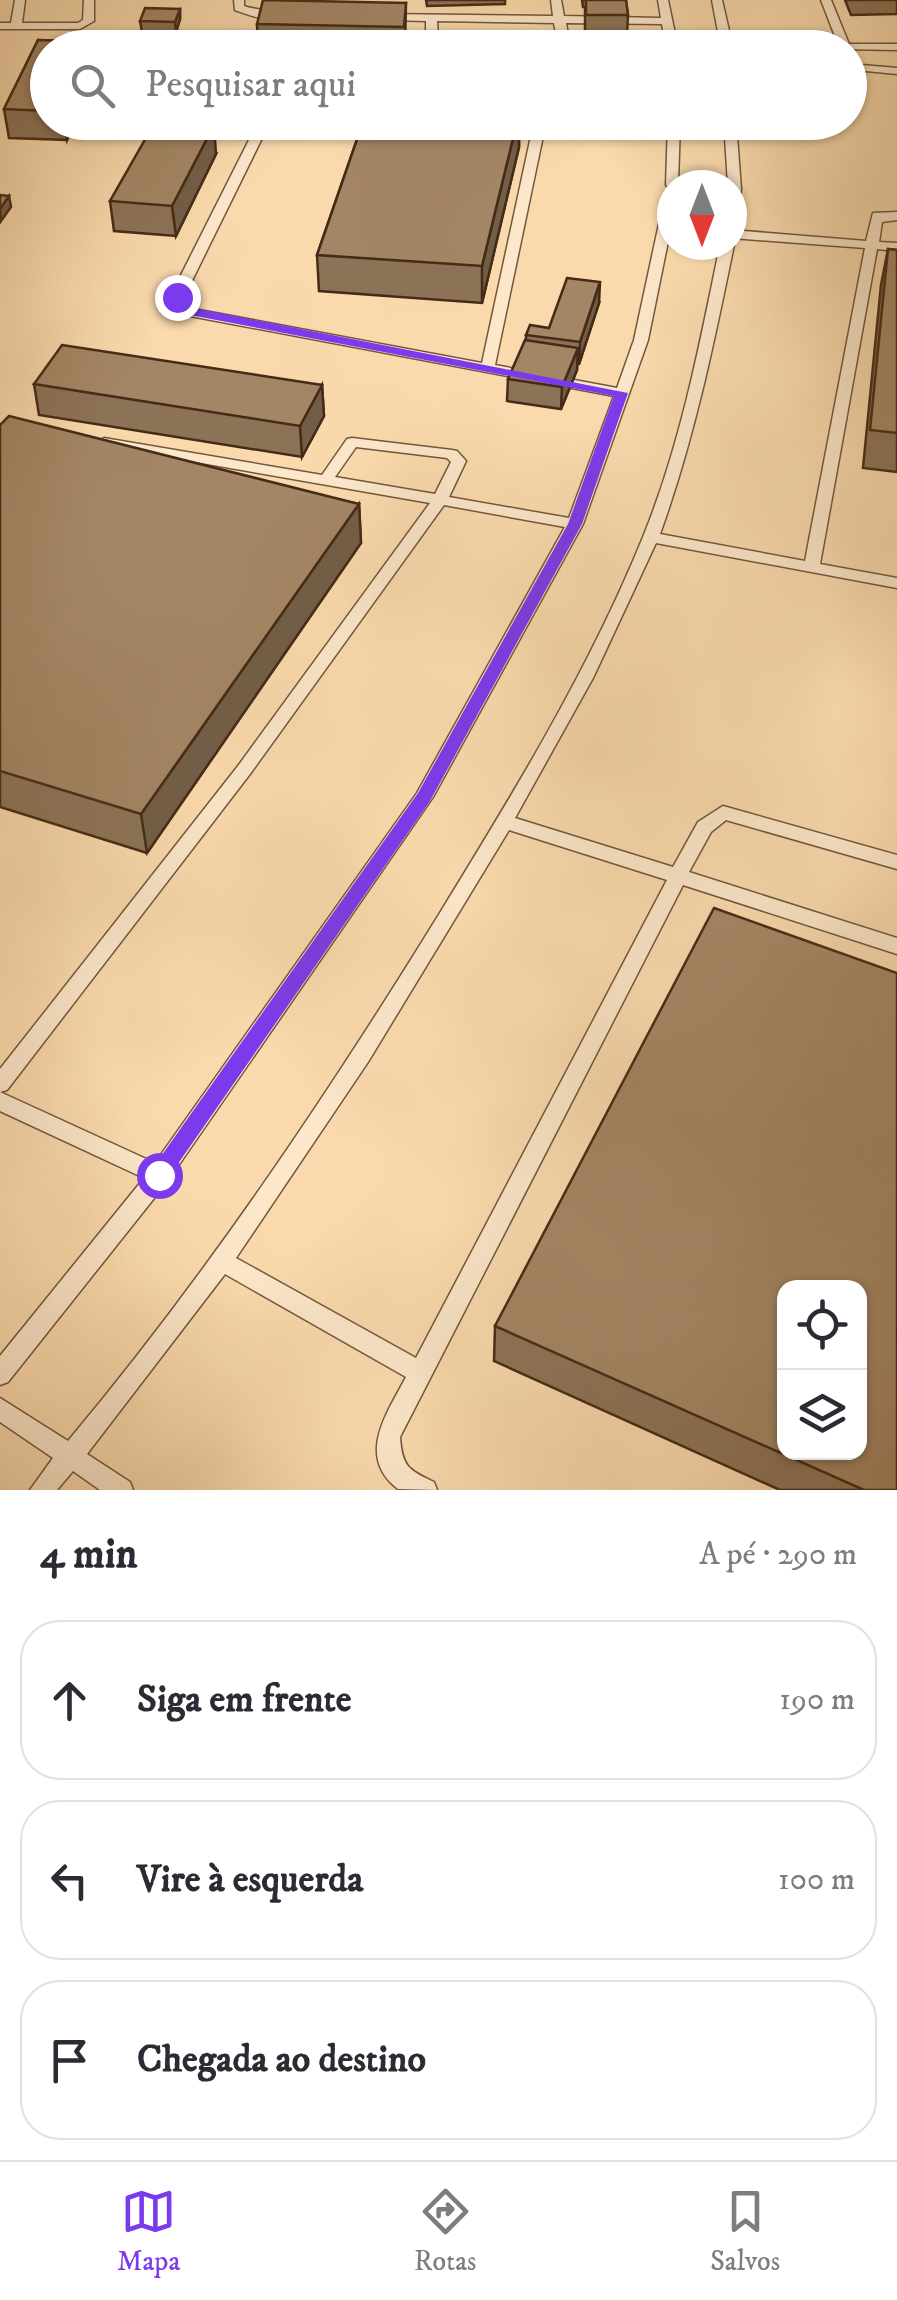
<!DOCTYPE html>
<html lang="pt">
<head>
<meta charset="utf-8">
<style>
  :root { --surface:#fff; --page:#f2f2f3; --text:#2b2b33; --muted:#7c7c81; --line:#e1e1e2; --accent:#7c3aed }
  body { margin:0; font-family:"IM FELL DW Pica",serif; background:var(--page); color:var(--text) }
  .controls { position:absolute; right:30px; bottom:30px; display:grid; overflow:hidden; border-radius:20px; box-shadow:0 2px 8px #0004 }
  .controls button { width:90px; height:90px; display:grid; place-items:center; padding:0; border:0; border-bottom:2px solid var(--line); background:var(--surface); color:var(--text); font:50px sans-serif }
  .compass { position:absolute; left:657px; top:170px; width:90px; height:90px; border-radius:50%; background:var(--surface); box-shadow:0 2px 8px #0004; rotate:180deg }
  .stop { position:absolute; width:30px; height:30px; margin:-22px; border:8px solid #7c3aed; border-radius:50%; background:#fff }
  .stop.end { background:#7c3aed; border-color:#fff; box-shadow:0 2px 10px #0008 }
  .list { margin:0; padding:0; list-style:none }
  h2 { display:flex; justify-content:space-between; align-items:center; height:130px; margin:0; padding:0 40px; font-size:42px }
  h2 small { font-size:32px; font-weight:400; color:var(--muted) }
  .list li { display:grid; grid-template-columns:65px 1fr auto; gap:30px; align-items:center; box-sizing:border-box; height:160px; margin:0 20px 20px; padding:0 20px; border:2px solid var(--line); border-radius:40px }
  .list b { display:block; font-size:38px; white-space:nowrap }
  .list em { font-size:32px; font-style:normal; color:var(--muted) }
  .icon { flex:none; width:55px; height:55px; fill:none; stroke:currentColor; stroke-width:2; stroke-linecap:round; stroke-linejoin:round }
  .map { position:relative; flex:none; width:897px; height:1490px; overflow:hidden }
  .search { position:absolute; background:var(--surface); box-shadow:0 2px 8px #0004; left:30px; right:30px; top:30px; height:110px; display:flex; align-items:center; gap:25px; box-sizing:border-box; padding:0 35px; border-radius:55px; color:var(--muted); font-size:38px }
  .sheet { height:670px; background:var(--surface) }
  nav { display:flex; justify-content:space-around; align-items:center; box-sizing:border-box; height:140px; border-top:2px solid var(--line); background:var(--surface); font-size:28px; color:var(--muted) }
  nav a { display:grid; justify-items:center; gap:5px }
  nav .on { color:var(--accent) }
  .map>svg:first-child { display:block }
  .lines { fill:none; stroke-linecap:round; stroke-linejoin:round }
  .lane-casing { stroke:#72573c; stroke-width:3 }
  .lane { fill:#fce7ca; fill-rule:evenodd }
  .wall { fill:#8c7357; stroke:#452b17; stroke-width:2.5 }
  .shaded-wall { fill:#725e47; stroke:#452b17; stroke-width:2.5 }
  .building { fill:#a38665; stroke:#452b17; stroke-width:2.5; fill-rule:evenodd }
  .route { fill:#7c3aed }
</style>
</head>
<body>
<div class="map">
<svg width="897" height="1490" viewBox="0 0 897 1490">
  <rect width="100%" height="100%" fill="#fadaad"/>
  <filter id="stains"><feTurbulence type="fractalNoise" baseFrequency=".002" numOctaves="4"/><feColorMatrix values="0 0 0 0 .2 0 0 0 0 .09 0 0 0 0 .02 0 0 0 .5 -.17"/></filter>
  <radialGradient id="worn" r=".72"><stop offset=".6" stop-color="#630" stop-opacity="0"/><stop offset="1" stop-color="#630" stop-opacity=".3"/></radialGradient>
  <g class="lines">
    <defs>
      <g id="lane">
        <path d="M15,0H25L22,23H78L83,20L84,0H94V21L80,29H0V23H11Z"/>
        <path d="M234,0H244V6C257,11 276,9 284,15C269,23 251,16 235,10Z"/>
        <path d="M551,0H561L564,16L661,18L658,0H668L678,48H666L662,24L566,23L569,40L557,47L440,45L426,38V21L385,20L379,17L385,14L553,16ZM437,21L554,23L557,39H442L438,36Z"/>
        <path d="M712,0H722L733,48H721Z"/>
        <path d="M821,0H831L849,44H897V50L781,48L786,45L838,44Z"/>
        <path d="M850,54L862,65L897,68V74L855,70L850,64Z"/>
        <path d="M258,122H270L184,297L185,303L194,309L482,363L534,122H546L495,365L617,388L634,340L666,191L669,188L666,185L668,122H680L678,185H672V222L648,340L583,524L433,797L167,1182L8,1382L0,1385V1356L144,1178L0,1111V1069L238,766L430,503L104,446L97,442L104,438L322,475L347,439L352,438L452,450L457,451L466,461L449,497L569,518L614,396L190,316L174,308L170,297ZM356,447L447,458L451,462L435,494L335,477ZM444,505L565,527L417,793L155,1163L0,1092L7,1090L250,774Z"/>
        <path d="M724,122H736L741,189L738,215L732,219V185H728Z"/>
        <path d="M897,212V220L882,222L879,242L897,243V251L877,249L820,564L897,578V588L656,543L593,678L515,818L673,867L698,822L723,806L897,855V869L726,820L711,832L689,872L897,938V954L683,885L400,1437C402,1466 408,1470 434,1482L437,1490L398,1489C355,1456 388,1412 406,1377L225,1274L87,1454L130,1482L133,1490H100L73,1471L57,1490H30L53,1458L0,1422V1398L68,1441C206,1276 325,1099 438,916C513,794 589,670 643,537C681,444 700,343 720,245L732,243L734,245C714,343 694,440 660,534L805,561L865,248L732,238V230L866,241L873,213ZM509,830L667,880L416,1358L236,1258L368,1062Z"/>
      </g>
    </defs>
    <!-- lane casing -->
    <use href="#lane" class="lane-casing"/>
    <!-- lane -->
    <use href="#lane" class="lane"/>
  </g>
  <!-- wall -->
  <g class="wall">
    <path d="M426,0H505V4L427,6Z"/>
    <path d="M582,0H626L628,15L627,35L585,34V7H583Z"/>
    <path d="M845,0H897V14L851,15Z"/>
    <path d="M406,3L405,48H258L257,24Z"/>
    <path d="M180,9V19L176,32H142L140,21Z"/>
    <path d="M38,40L93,42V48H48V122H74L67,140L9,138L4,109Z"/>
    <path d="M363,122H519V147L482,303L319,291L317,255Z"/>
    <path d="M216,154L176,236L114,231L110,201Z"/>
    <path d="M888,249L897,250V472L863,468L881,285Z"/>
    <path d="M599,303L579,364H577V370L561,409L507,401L508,379L526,340V335L549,328Z"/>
    <path d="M34,384L322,385L324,416L302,457L39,415Z"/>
    <path d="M0,425L359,504L361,543L147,853L0,807Z"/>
    <path d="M495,1326L897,1490H780L494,1361Z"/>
  </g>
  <!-- shaded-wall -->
  <g class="shaded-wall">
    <path d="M180,9V19L176,32L175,22Z"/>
    <path d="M64,122H74L67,140Z"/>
    <path d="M517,122H519V147L482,303V266Z"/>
    <path d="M214,125L216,154L176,236L172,206Z"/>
    <path d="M9,196L11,207L1,221L0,209Z"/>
    <path d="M600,282L599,303L579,364L580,342Z"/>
    <path d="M578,348L577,370L561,409L562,387Z"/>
    <path d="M322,385L324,416L302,457L300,426Z"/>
    <path d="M359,504L361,543L147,853L141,814Z"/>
  </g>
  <!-- building -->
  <g class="building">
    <path d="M263,0L406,3L404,27L257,24Z"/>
    <path d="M586,0H626L628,15H586Z"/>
    <path d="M145,8L180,9L175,22L140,21Z"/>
    <path d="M38,40L93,42L90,48H48V111L4,109Z"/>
    <path d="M155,122L214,125L172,206L110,201Z"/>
    <path d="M363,122H517L482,266L317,255Z"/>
    <path d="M0,195L9,196L0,209Z"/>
    <path d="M888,249L897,250V433L870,430Z"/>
    <path d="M567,278L600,282L580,342L526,335L530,325L549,328Z"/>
    <path d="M525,340L578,348L562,387L508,379Z"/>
    <path d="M62,345L322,385L300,426L34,384Z"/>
    <path d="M9,416L359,504L141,814L0,771V425Z"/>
    <path d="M714,908L897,973V1490H864L495,1326ZM784,1288H860V1452H784Z"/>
  </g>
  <!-- route -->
  <path class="route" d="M172,294H181L194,308L628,393L582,524L430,801L166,1181H152V1169L418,793L568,524L614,396L190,315L175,307Z"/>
  <rect width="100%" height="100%" filter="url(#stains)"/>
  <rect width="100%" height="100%" fill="url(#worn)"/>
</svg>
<div class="controls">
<button><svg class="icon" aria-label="locate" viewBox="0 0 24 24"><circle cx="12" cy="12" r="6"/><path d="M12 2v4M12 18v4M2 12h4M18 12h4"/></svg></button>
<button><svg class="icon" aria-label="layers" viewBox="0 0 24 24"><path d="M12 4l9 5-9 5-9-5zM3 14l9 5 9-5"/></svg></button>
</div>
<svg class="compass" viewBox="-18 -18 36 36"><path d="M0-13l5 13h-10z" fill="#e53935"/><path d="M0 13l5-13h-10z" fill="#7c7c81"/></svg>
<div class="stop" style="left:159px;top:1175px"></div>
<div class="stop end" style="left:177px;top:297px"></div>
<div class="search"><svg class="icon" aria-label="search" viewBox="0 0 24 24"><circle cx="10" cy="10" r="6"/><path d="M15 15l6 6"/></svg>Pesquisar aqui</div>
</div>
<section class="sheet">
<h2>4 min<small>A pé · 290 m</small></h2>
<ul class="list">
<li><svg class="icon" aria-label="ahead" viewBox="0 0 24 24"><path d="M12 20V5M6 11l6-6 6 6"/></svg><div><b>Siga em frente</b></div><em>190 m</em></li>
<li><svg class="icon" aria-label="left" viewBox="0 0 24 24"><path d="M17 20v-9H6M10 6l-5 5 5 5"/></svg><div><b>Vire à esquerda</b></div><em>100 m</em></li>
<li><svg class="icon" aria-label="arrive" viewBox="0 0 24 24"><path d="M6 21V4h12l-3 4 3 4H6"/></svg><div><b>Chegada ao destino</b></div></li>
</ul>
</section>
<nav>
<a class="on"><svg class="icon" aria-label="map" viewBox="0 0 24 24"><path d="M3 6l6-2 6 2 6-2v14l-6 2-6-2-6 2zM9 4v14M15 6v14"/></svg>Mapa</a>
<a><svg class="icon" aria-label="directions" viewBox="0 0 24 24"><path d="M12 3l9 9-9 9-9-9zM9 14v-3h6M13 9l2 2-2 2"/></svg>Rotas</a>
<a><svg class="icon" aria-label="saved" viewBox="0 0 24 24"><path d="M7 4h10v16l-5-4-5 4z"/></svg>Salvos</a>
</nav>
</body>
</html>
